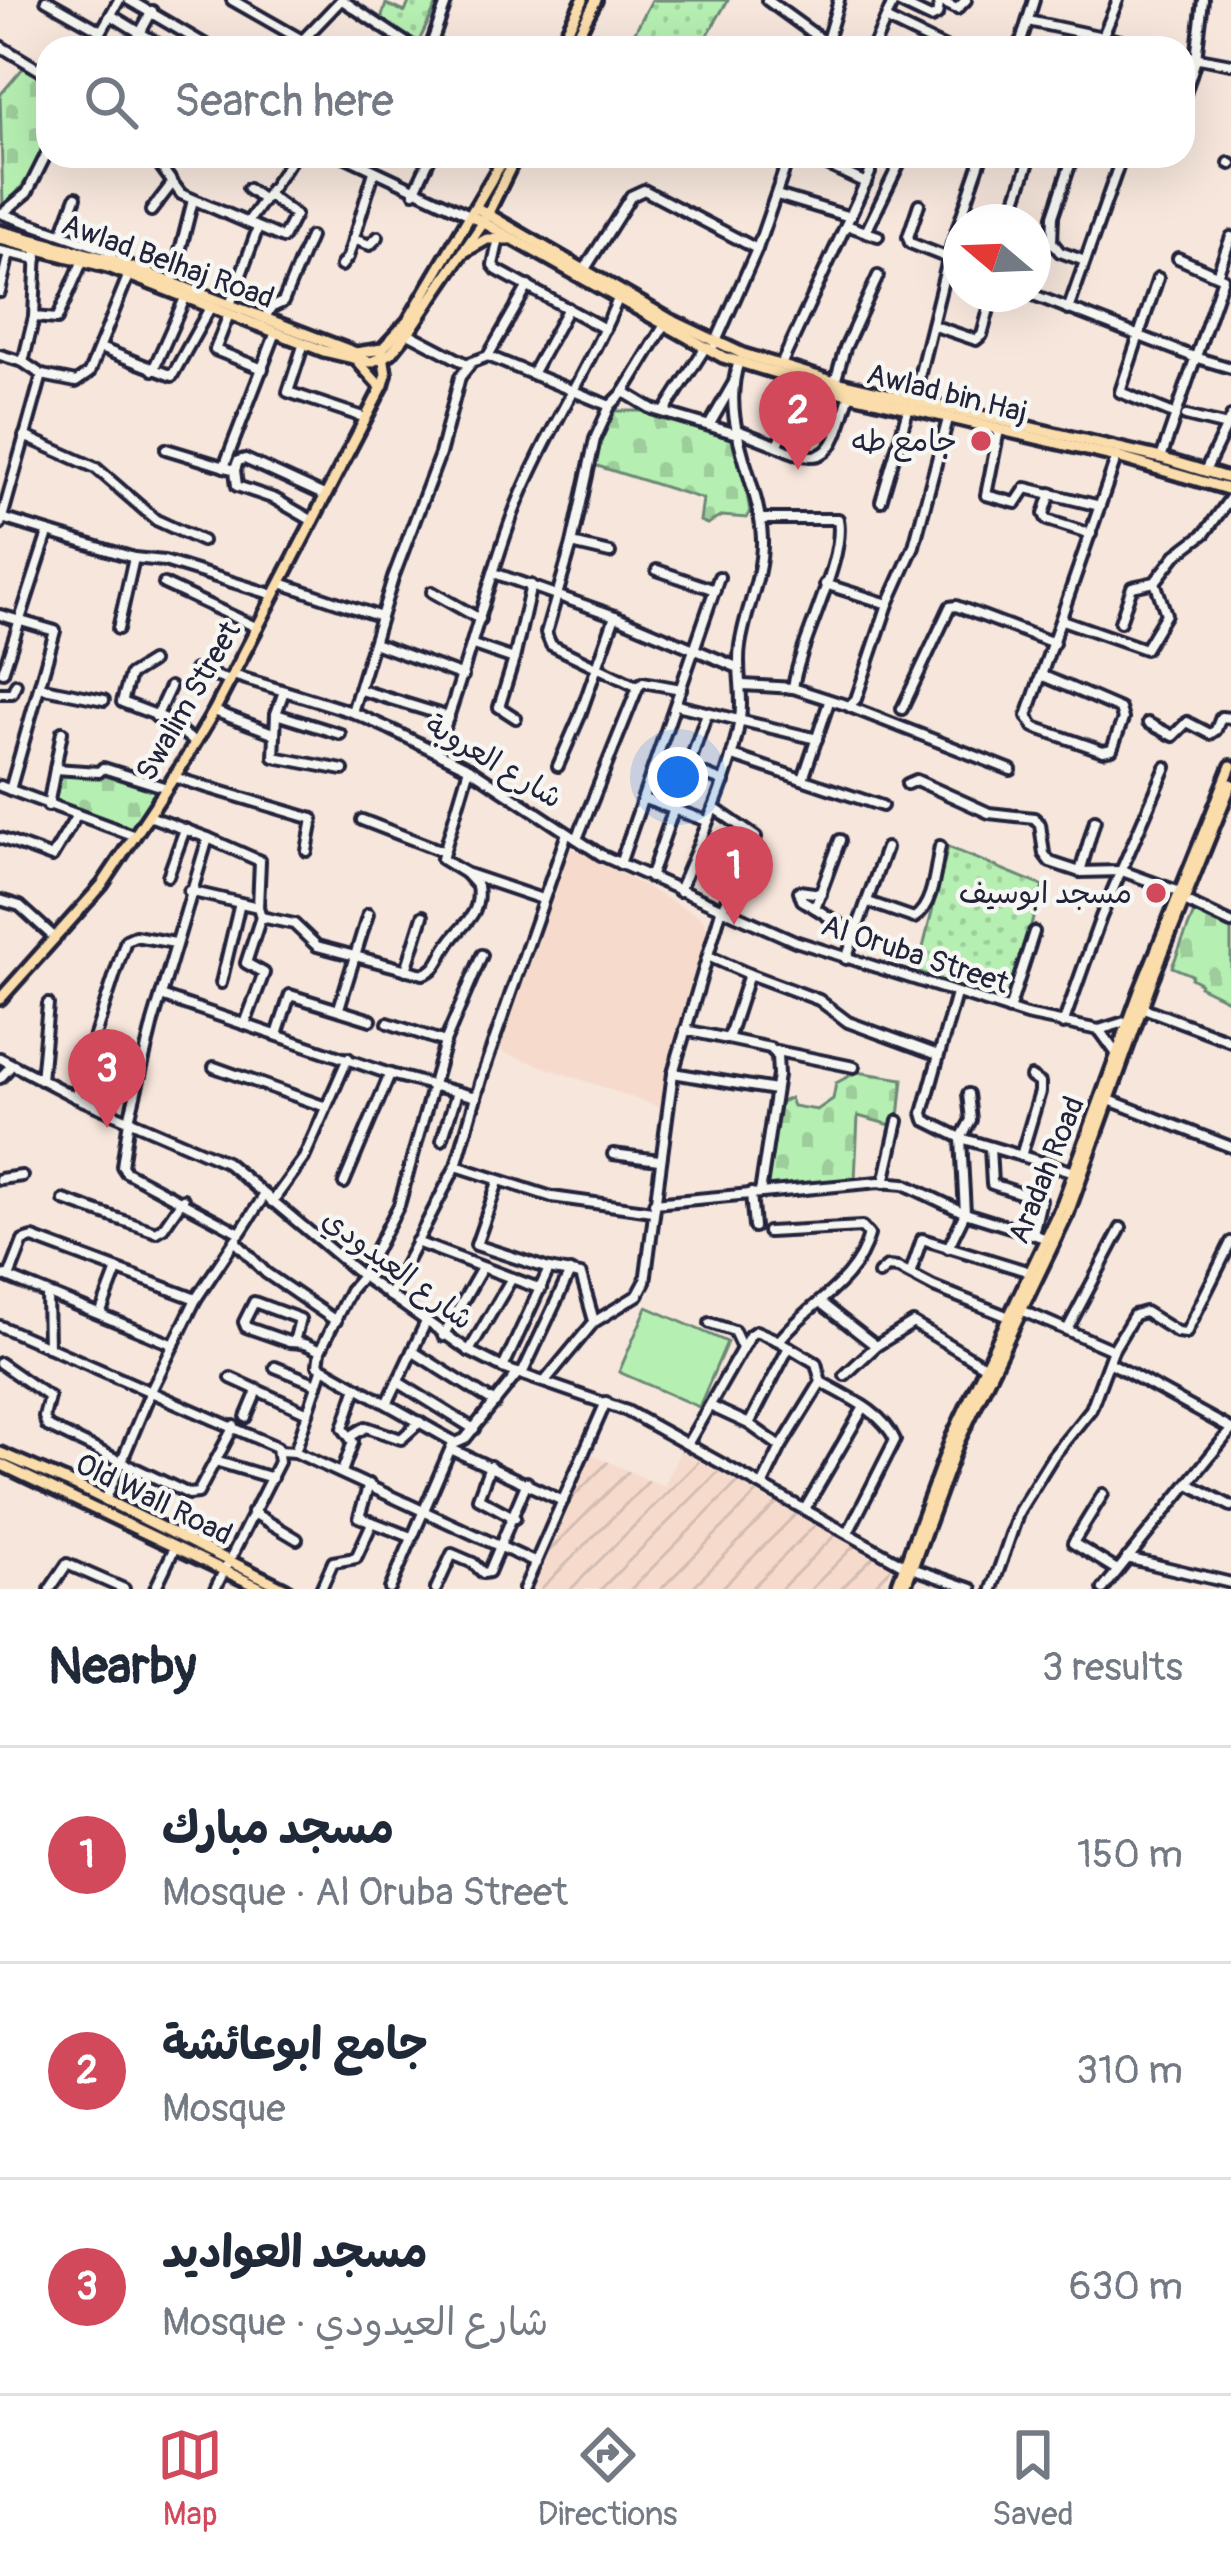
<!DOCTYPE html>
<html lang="en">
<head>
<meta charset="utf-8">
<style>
  :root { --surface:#fff; --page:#f2f2f3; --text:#1f2937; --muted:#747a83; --line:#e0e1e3; --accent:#d1495b }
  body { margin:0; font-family:Pangolin,"Playpen Sans Arabic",sans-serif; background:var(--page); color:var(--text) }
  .compass { position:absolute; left:943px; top:204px; width:108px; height:108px; border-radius:50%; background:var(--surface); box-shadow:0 12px 48px #0002; rotate:289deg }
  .you { position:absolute; left:678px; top:777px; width:42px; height:42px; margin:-30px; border:9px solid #fff; border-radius:50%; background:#1a73e8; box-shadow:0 0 0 18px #1a73e833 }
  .badge { display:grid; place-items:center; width:78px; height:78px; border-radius:50%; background:var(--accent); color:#fff; font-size:39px; font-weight:700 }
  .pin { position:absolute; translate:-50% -99px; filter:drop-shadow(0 3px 6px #0008) }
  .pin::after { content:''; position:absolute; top:63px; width:42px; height:36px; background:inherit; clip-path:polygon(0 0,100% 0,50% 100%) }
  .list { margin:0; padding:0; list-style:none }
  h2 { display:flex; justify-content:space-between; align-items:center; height:156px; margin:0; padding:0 48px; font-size:51px }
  h2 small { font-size:39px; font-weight:400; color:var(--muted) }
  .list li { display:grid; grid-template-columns:78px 1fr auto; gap:36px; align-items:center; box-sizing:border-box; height:216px; padding:0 48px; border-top:3px solid var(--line) }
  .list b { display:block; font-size:45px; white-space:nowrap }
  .list p { margin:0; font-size:39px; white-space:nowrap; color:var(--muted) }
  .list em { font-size:39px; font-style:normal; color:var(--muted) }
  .icon { flex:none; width:66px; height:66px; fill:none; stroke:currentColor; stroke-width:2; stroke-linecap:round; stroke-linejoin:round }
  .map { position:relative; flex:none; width:1231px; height:1589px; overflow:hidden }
  .search { position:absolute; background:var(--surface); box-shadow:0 12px 48px #0002; left:36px; right:36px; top:36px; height:132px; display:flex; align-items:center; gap:30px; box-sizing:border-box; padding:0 42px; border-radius:36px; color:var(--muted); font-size:45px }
  .sheet { height:804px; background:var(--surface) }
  nav { display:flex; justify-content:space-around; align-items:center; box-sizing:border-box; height:168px; border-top:3px solid var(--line); background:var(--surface); font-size:33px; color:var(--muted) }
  nav a { display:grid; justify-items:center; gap:6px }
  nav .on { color:var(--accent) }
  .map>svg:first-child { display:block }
  .built { fill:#f6dbcd }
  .industrial { fill:url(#industrial-furrows) }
  .cemetery { fill:url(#cemetery-stones); stroke:#6c8876; stroke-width:3 }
  .park { fill:url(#park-dots); stroke:#6c8876; stroke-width:3 }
  .pitch { fill:#b6efb2; stroke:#6c8876; stroke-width:3 }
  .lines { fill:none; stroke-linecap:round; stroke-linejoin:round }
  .minor-casing { stroke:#22223b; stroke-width:16 }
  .major-casing { stroke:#22223b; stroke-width:18 }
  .minor { stroke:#f6f6f2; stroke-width:8 }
  .major { stroke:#faddab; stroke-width:9 }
  .poi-dot { fill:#d1495b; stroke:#f6f6f2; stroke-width:4.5 }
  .labels { text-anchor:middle; stroke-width:9; stroke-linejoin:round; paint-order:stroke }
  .street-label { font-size:30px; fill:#22223b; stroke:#f6f6f2 }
  .poi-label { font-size:30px; fill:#22223b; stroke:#f6f6f2; text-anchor:end }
</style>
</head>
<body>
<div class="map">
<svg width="1231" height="1589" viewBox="0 0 1231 1589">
  <defs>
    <pattern id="industrial-furrows" width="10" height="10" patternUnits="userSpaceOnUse" patternTransform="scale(3)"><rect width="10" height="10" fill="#f6dbcd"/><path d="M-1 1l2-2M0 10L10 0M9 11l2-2" fill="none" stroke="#d3bcb1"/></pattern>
    <pattern id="cemetery-stones" width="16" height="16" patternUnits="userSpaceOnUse" patternTransform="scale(3)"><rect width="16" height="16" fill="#b6efb2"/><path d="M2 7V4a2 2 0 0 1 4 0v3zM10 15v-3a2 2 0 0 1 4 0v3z" fill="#9ccd9a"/></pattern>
    <pattern id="park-dots" width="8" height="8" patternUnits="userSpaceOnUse" patternTransform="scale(3)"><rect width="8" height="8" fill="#b6efb2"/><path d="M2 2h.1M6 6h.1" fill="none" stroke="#9ccd9a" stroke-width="1.8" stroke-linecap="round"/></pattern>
  </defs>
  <rect width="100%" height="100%" fill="#f6e6dc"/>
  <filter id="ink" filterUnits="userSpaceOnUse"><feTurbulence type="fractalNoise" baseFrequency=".00833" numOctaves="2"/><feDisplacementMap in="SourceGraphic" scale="24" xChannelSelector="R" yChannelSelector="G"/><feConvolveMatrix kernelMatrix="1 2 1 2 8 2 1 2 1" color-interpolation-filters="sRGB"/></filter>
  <g filter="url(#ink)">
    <!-- built -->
    <path class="built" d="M576,849L703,918L707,930L660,1107L504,1053L499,1046L522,970L564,861L570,850Z"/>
    <!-- industrial -->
    <path class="industrial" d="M680,1451L892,1567L883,1589H533L591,1454L664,1487Z"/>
    <!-- cemetery -->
    <g class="cemetery">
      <path d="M23,68L48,80C48,136 45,167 3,207L0,95Z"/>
      <path d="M611,411H665L737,434L750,512L747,518L722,516L707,524L700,521L703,499L594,465L600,436Z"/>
      <path d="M103,770L160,793L133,832L53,804L58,771L100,777Z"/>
      <path d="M1195,910L1231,928V996L1228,1000L1199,986L1200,983L1191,978L1192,975L1172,967Z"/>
      <path d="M857,1072L903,1079L898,1127L858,1116L855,1180L766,1190L777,1104L790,1098L793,1106L817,1110L833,1099L836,1083Z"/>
    </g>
    <!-- park -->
    <g class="park">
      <path d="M410,0H439L419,41L393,29L381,19L386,4L405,12Z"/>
      <path d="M652,0H728L700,48H626Z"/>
      <path d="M948,847L1043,886L1007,1003L917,972Z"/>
    </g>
    <!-- pitch -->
    <path class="pitch" d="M647,1307L727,1342L699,1407L619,1372Z"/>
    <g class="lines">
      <defs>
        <g id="minor">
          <path d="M46,0L101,31"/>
          <path d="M129,0L211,48"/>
          <path d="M232,0L316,48"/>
          <path d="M342,0L414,48"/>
          <path d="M767,0L833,48"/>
          <path d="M893,0L931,18L937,15L940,0"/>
          <path d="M940,1L957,9L966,0"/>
          <path d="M111,15L165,48"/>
          <path d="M887,20L945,48"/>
          <path d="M1028,21L1154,48"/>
          <path d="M826,44L839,0"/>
          <path d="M0,46L48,75"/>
          <path d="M92,48L119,0"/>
          <path d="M132,48L152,11"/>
          <path d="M295,48L341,0"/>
          <path d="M430,48L447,0"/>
          <path d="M873,48L894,0"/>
          <path d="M1019,48L1034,0"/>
          <path d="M1098,48L1118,0"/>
          <path d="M1183,55L1231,64"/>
          <path d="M1183,100L1196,59L1203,0"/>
          <path d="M153,156L181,194L283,238L295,215L268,195"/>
          <path d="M344,156L472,216"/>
          <path d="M822,156L823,163L866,183"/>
          <path d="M1073,156L1053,216L1052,242L1060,252L1085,261"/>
          <path d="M1229,163L1231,164"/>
          <path d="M248,189L264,200"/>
          <path d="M414,192L430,158"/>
          <path d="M777,195L850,217"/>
          <path d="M919,204L908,237L910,243L961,263"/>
          <path d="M1014,206L1031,156"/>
          <path d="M151,211L171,185"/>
          <path d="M0,213L107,250L115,261"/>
          <path d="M3,213L27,193L48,151"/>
          <path d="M248,222L294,156"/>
          <path d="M846,225L878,236"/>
          <path d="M866,232L903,156"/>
          <path d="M62,234L76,197"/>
          <path d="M499,238L493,265L497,270L605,329"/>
          <path d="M353,239L370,245L378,237"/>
          <path d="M37,248L34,317L23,362L42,375"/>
          <path d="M0,251L37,259"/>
          <path d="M341,266L348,257L374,172"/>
          <path d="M585,269L631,196L644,190L757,249"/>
          <path d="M1217,275L1231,237"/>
          <path d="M1158,278L1120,392L1176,415"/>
          <path d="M172,283L193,200"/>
          <path d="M0,292L9,253"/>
          <path d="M1031,294L1194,357L1231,368"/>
          <path d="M230,305L258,228"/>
          <path d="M1068,310L1122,156"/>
          <path d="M229,314L215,350L263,369"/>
          <path d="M34,317L57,319L83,260"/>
          <path d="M265,319L270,308L283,302L310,237"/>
          <path d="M932,325L976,340L982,335L993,294"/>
          <path d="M664,326L624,392L610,406L595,439L572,544L546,633L551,645L638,687L643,682L681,689"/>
          <path d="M408,333L469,365"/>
          <path d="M304,343L288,392L366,418"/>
          <path d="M715,344L757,249L789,156"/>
          <path d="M100,348L172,376L211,306"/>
          <path d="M0,355L23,362"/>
          <path d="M488,356L610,406"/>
          <path d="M781,365L870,173V166L855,156"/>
          <path d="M153,370L186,296"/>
          <path d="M532,374L568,308"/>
          <path d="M835,382L845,348L878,276"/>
          <path d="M624,392L652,409L737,434"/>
          <path d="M913,401L952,244L982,156"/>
          <path d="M665,411L705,348"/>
          <path d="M1186,416L1231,427"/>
          <path d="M710,424L733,384"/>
          <path d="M737,430L778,446L801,382"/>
          <path d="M999,430L986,495L1016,503L1026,488L1100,506"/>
          <path d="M24,436L96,468L156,520L202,541"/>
          <path d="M778,446C834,475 835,438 850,394"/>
          <path d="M166,449L235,470L237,486L275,499L313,521"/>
          <path d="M1161,458L1223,278L1178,258"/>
          <path d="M224,467L276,332"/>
          <path d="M235,470L238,461L245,459L326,496"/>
          <path d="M1205,471L1231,417"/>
          <path d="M1051,493L1044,514L1047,520L1091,534"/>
          <path d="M881,501L908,410"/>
          <path d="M2,518L134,558L118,629"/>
          <path d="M760,519H838C846,560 800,640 793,688L849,706L856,699L888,604L914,546L948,419"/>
          <path d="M0,525L42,375L76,382L89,373L129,274"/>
          <path d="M572,544L610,553"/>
          <path d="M134,558L164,561L274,595"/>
          <path d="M657,570L715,590"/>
          <path d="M494,573L615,616L739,668"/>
          <path d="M281,583L381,617"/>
          <path d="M164,584L258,628"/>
          <path d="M825,584L888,604"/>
          <path d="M432,592L480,619"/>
          <path d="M0,615L55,631L10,790"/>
          <path d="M1062,620L1145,649L1166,614L1155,582"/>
          <path d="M1120,622L1132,587L1155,582L1176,555L1205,533L1231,497"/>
          <path d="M374,643L463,676"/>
          <path d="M473,645L514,659L531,585"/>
          <path d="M514,659L499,707L516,718"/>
          <path d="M151,662L130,675L122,702L164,718L194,742"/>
          <path d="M195,670L230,681"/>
          <path d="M3,672L48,533"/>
          <path d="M233,675L352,712L390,729L469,768L601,855L795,941L1026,1015L1099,1030L1128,1021"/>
          <path d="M1041,675L1120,709L1123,719L1112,749L1103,751L1034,727L1027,716L1117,456"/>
          <path d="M743,685L793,688"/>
          <path d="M39,687L104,700"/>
          <path d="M361,690L449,717"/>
          <path d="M0,693H12L16,684"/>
          <path d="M677,705L817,739"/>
          <path d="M850,707L1011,770"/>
          <path d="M902,709L950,607L956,606L1054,643"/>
          <path d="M214,711L273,733"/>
          <path d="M352,712L393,578L440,454L460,377L472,362L488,356L528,286"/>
          <path d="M276,714L284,691"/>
          <path d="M156,717L170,687"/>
          <path d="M1148,723L1173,736L1187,722L1210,734L1216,730L1221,717L1231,718"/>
          <path d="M340,734L276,714L274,757L343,770"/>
          <path d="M436,751C466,673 484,592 513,514C542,439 587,373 618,299"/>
          <path d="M733,756L882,806"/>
          <path d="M660,757L724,782"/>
          <path d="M558,766L579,718L615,616"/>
          <path d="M469,768L442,859L465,873L542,899"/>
          <path d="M55,769L99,772L103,768L167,788"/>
          <path d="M173,777L313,819L307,851"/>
          <path d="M803,779L829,702"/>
          <path d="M907,784L916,780L989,813L1034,818L1040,824L1044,854L1050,862L1080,872L1122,871L1180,892"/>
          <path d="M0,786L135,836"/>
          <path d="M644,799L707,821"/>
          <path d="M48,806L62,732"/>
          <path d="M149,816L208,838L153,1022L129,1120L122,1166L126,1172L240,1233L264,1196"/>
          <path d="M362,820L442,851"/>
          <path d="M0,838L52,857L77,815"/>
          <path d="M208,838L260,861L258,907"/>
          <path d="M577,839L638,687"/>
          <path d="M840,840L815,908L855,934"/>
          <path d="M620,864L719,577"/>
          <path d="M1080,872L1095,820"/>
          <path d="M168,876L185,829"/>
          <path d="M650,878L707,713"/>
          <path d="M189,891L258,907L261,917L294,924L317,946L423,974C439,969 439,958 448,945C462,923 482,916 477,886L465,873"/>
          <path d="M679,891C702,834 730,779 740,719C744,694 736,671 740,646C745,610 763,577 762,539C760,479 718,425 739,361"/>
          <path d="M0,900L20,906L55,938"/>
          <path d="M1184,901L1231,923"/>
          <path d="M868,902L914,918C934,905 935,869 940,846"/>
          <path d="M815,908L802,900L799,891L821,894"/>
          <path d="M482,955L445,1042L399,1205L362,1276L350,1290L320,1351L318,1365L456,1443L465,1439L518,1373"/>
          <path d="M708,956L749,974"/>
          <path d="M846,959L886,848"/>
          <path d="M406,970L423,916"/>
          <path d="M221,983L240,903"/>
          <path d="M956,994L923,1113L925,1120L961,1138L1075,1172"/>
          <path d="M161,996L390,1074L476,1097"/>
          <path d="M1141,1007L1231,1041"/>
          <path d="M339,1008L368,914"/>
          <path d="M1009,1010L1034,932"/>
          <path d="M388,1023L445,1042"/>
          <path d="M245,1024L264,973L246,963L261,917"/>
          <path d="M1063,1024L1101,917L1166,767"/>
          <path d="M685,1030L728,1039L749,974L819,1000L848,1022L938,1055"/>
          <path d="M1100,1031L1116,1053"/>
          <path d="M277,1035L290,995L371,1020"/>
          <path d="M728,1039L770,1048L777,1055L778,1075L760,1193"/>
          <path d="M777,1051L854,1067"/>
          <path d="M0,1058L75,1097L226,1162L362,1276L469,1351L503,1368L627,1411L906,1566L972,1589"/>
          <path d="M214,1067L326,1107"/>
          <path d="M673,1073L775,1090"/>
          <path d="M0,1078L12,1065"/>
          <path d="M41,1080L48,1004"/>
          <path d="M75,1097L126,940L135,936L175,943"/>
          <path d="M1109,1100L1231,1147"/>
          <path d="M442,1140L457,1092"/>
          <path d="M990,1147L992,1184L1041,1200L1033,1234"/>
          <path d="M613,1154L659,1160"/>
          <path d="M1021,1156L1040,1092V1083L1031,1077"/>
          <path d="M456,1166L552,1197L652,1211"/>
          <path d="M0,1179L22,1176"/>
          <path d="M498,1182L476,1245L549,1269L581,1275L594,1321"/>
          <path d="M344,1183L390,1074"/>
          <path d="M884,1183L898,1121"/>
          <path d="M751,1193L754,1227"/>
          <path d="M64,1200L156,1232L163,1228L183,1199"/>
          <path d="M272,1202L304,1158L348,1058"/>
          <path d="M654,1203L879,1182L904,1184L965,1213L1048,1239"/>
          <path d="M235,1241L266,1273L336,1321"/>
          <path d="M416,1242L541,1289"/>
          <path d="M948,1248L965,1213L961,1138L971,1120L968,1094"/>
          <path d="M0,1274L174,1345"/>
          <path d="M879,1274L887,1267L898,1268L934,1287L1009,1317"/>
          <path d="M910,1274L922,1239L1030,1272"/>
          <path d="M9,1277L23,1241L33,1238L196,1299L151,1391L105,1501"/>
          <path d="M47,1294L48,1347"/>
          <path d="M389,1296L456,1166L483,1073L567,833"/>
          <path d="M196,1299L236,1239"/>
          <path d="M821,1303L876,1346L913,1323L986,1367"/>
          <path d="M1023,1311L1113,1350"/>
          <path d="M101,1312L117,1270"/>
          <path d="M710,1323L734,1331L742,1348"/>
          <path d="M0,1326L277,1447L279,1462L215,1589"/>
          <path d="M1067,1330L1121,1228"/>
          <path d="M443,1336L482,1268"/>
          <path d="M779,1341L816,1363L821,1382L781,1447"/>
          <path d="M294,1342L300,1319L254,1302L244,1322L246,1327L289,1342C302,1342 308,1345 320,1351"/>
          <path d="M412,1351L495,1403"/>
          <path d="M469,1351L512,1278"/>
          <path d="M1109,1362L1231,1429"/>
          <path d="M0,1363L49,1397L44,1417L47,1426L189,1494L198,1493L215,1461L272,1478"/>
          <path d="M275,1367L317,1384"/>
          <path d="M503,1368L549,1269"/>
          <path d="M522,1374L570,1272"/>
          <path d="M845,1375L876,1346"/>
          <path d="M231,1378L308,1413"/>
          <path d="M545,1381L594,1322L638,1295L645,1282L673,1073L721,911L756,837L714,808"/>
          <path d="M398,1382L474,1429"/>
          <path d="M821,1382C847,1397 883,1412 895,1440L848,1533"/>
          <path d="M388,1402L425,1324"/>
          <path d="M710,1406L749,1424L781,1447L763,1484"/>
          <path d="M246,1417L257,1391"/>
          <path d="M749,1424L789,1347"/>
          <path d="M351,1436L366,1427L401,1439L420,1422"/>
          <path d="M688,1443L750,1335L756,1331L779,1341C808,1303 855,1286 869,1235L862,1227L768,1232"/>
          <path d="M451,1449L563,1501"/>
          <path d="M279,1451L295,1452L536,1563"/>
          <path d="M295,1452L322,1370"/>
          <path d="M216,1460L234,1426"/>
          <path d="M490,1466L478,1498L515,1518"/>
          <path d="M342,1472L353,1442L343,1428L357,1387"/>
          <path d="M369,1484L359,1517L411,1537"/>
          <path d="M1189,1484L1231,1506"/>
          <path d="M1103,1494L1073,1543L1117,1570"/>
          <path d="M805,1509L864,1407"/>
          <path d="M252,1512L297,1539"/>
          <path d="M1127,1558L1231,1583"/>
          <path d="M50,1589L67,1564L124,1589"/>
          <path d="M155,1589L175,1547"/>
          <path d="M321,1589L333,1562L356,1558L372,1523"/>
          <path d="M390,1589L453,1443"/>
          <path d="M436,1589L452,1554L473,1563L483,1573L489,1572L527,1482"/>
          <path d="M524,1589L606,1402"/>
          <path d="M992,1589L1019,1511L1053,1456L1091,1409L1113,1350L1134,1315L1145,1312L1177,1332L1186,1333L1231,1242"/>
          <path d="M1103,1589L1231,1430"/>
        </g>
        <g id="major">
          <path d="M558,48L583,0"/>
          <path d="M571,48L596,0"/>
          <path d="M477,208L669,319L743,354L835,382L1161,458L1231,479"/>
          <path d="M472,216L723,357L832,390L1117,457L1231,490"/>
          <path d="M0,231L115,261L356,353L382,349L408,321L505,156"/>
          <path d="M0,239L111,268L324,351L371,362L391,353L413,326L483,223L516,156"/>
          <path d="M464,252L487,239H509"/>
          <path d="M359,363L378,384"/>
          <path d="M0,999L102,885L182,765L214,711L383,385L386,374L382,349"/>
          <path d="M0,1453L77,1486L286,1589"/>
          <path d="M0,1464L263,1589"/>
          <path d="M896,1589L952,1437L1062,1205L1140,991L1231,766"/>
          <path d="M904,1589L958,1442L1068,1213L1152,979L1231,784"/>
        </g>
      </defs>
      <!-- minor casing -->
      <use href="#minor" class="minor-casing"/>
      <!-- major casing -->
      <use href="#major" class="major-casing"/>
      <!-- minor -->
      <use href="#minor" class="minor"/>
      <!-- major -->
      <use href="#major" class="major"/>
    </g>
  </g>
  <!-- markers -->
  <g class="poi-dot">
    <circle cx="981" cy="441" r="12"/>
    <circle cx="1156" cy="893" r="12"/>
  </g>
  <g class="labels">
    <!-- street labels -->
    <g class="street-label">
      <text transform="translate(168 261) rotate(20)" y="10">Awlad Belhaj Road</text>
      <text transform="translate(947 393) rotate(14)" y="10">Awlad bin Haj</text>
      <text transform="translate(188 701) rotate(-60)" y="10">Swalim Street</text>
      <text transform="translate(494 761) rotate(31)" y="10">شارع العروبة</text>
      <text transform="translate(915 954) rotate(18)" y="10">Al Oruba Street</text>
      <text transform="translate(1046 1170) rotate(-68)" y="10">Aradah Road</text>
      <text transform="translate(398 1269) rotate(37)" y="10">شارع العيدودي</text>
      <text transform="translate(154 1499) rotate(26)" y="10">Old Wall Road</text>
    </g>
    <!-- poi labels -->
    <g class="poi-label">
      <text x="957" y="451">جامع طه</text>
      <text x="1132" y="903">مسجد ابوسيف</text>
    </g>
  </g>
</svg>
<svg class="compass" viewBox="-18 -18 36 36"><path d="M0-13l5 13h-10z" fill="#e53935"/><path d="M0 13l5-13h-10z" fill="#747a83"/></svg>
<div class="you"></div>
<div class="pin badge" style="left:734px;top:925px">1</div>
<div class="pin badge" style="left:798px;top:470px">2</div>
<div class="pin badge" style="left:107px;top:1128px">3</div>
<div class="search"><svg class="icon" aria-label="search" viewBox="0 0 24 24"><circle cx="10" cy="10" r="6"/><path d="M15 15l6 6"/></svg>Search here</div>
</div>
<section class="sheet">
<h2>Nearby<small>3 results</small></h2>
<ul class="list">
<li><span class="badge">1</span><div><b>مسجد مبارك</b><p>Mosque · Al Oruba Street</p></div><em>150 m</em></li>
<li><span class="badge">2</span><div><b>جامع ابوعائشة</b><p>Mosque</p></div><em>310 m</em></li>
<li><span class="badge">3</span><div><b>مسجد العواديد</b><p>Mosque · شارع العيدودي</p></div><em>630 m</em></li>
</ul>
</section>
<nav>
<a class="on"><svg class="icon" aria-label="map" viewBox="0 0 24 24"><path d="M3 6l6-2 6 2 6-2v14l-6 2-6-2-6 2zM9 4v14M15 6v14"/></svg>Map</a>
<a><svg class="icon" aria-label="directions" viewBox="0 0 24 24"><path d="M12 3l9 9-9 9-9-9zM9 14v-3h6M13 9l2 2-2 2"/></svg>Directions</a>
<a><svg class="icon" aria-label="saved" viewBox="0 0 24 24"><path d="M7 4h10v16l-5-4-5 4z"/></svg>Saved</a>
</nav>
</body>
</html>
